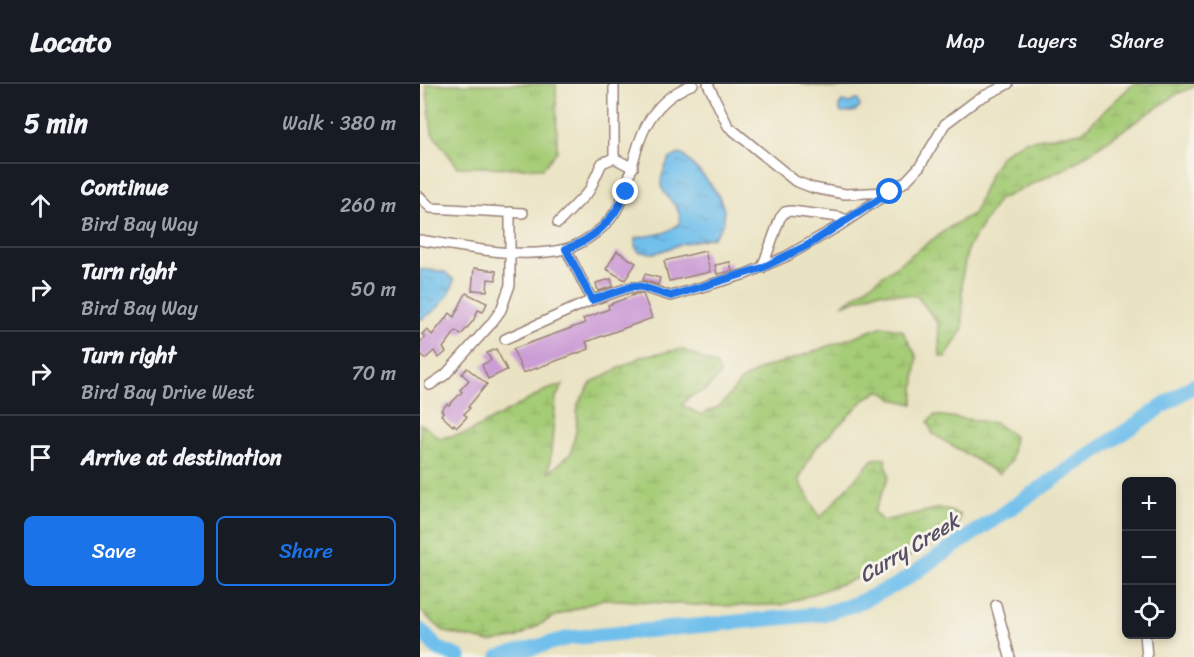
<!DOCTYPE html>
<html lang="en">
<head>
<meta charset="utf-8">
<style>
  :root { --surface:#171b24; --page:#20242c; --text:#f1f3f6; --muted:#9ea1a6; --line:#363941; --accent:#1a73e8 }
  body { margin:0; font-family:Sriracha,sans-serif; background:var(--page); color:var(--text) }
  .controls { position:absolute; right:18px; bottom:18px; display:grid; overflow:hidden; border-radius:9px; box-shadow:0 3px 9px #0003 }
  .controls button { width:54px; height:54px; display:grid; place-items:center; padding:0; border:0; border-bottom:2px solid var(--line); background:var(--surface); color:var(--text); font:30px sans-serif }
  .stop { position:absolute; width:18px; height:18px; margin:-14px; border:4px solid #1a73e8; border-radius:50%; background:#fff }
  .stop.end { background:#1a73e8; border-color:#fff; box-shadow:0 2px 6px #0008 }
  .list { margin:0; padding:0; list-style:none }
  h2 { display:flex; justify-content:space-between; align-items:center; height:78px; margin:0; padding:0 24px; font-size:26px }
  h2 small { font-size:20px; font-weight:400; color:var(--muted) }
  .list li { display:grid; grid-template-columns:39px 1fr auto; gap:18px; align-items:center; box-sizing:border-box; height:84px; padding:0 24px; border-top:2px solid var(--line) }
  .list b { display:block; font-size:22px; white-space:nowrap }
  .list p { margin:0; font-size:20px; white-space:nowrap; color:var(--muted) }
  .list em { font-size:20px; font-style:normal; color:var(--muted) }
  .actions { display:flex; gap:12px; padding:18px 24px }
  .actions a { flex:1; padding:14px 0; border:2px solid var(--accent); border-radius:9px; text-align:center; font-size:21px; color:var(--accent) }
  .actions .main { background:var(--accent); color:#fff }
  .icon { flex:none; width:33px; height:33px; fill:none; stroke:currentColor; stroke-width:2; stroke-linecap:round; stroke-linejoin:round }
  .map { position:relative; flex:none; width:774px; height:573px; overflow:hidden }
  header { display:flex; align-items:center; gap:36px; box-sizing:border-box; height:84px; padding:0 30px; background:var(--surface); border-bottom:2px solid var(--line) }
  header strong { font-size:28px }
  nav { display:flex; gap:33px; margin-inline-start:auto; font-size:21px }
  main { display:flex }
  aside { flex:1; background:var(--surface) }
  .map>svg:first-child { display:block }
  .grass { fill:url(#grass-tufts); stroke:#787650; stroke-width:1.5 }
  .wetland { fill:url(#wetland-marsh); stroke:#787650; stroke-width:1.5 }
  .water { fill:url(#water-ripples); stroke:#5e708c; stroke-width:1.5 }
  .lines { fill:none; stroke-linecap:round; stroke-linejoin:round }
  .river { stroke:#71c0ec; stroke-width:15 }
  .building { fill:#cb9cd5 }
  .minor-casing { stroke:#9a8177; stroke-width:12 }
  .minor { stroke:#fff; stroke-width:9 }
  .route { stroke:#1a73e8; stroke-width:8 }
  .labels { text-anchor:middle; stroke-width:6; stroke-linejoin:round; paint-order:stroke }
  .water-label { font-size:21px; font-style:italic; fill:#564f65; stroke:#f7f3e8 }
</style>
</head>
<body>
<header>
<strong>Locato</strong>
<nav><a>Map</a><a>Layers</a><a>Share</a></nav>
</header>
<main>
<aside>
<h2>5 min<small>Walk · 380 m</small></h2>
<ul class="list">
<li><svg class="icon" aria-label="ahead" viewBox="0 0 24 24"><path d="M12 20V5M6 11l6-6 6 6"/></svg><div><b>Continue</b><p>Bird Bay Way</p></div><em>260 m</em></li>
<li><svg class="icon" aria-label="right" viewBox="0 0 24 24"><path d="M7 20v-9h11M14 6l5 5-5 5"/></svg><div><b>Turn right</b><p>Bird Bay Way</p></div><em>50 m</em></li>
<li><svg class="icon" aria-label="right" viewBox="0 0 24 24"><path d="M7 20v-9h11M14 6l5 5-5 5"/></svg><div><b>Turn right</b><p>Bird Bay Drive West</p></div><em>70 m</em></li>
<li><svg class="icon" aria-label="arrive" viewBox="0 0 24 24"><path d="M6 21V4h12l-3 4 3 4H6"/></svg><div><b>Arrive at destination</b></div></li>
</ul>
<div class="actions"><a class="main">Save</a><a>Share</a></div>
</aside>
<div class="map">
<svg width="774" height="573" viewBox="0 0 774 573">
  <defs>
    <pattern id="grass-tufts" width="24" height="20" patternUnits="userSpaceOnUse" patternTransform="scale(1.5)"><rect width="24" height="20" fill="#a5cc76"/><path d="M3 7l-1-3M5 7V3M7 7l1-3M15 17l-1-3M17 17v-4M19 17l1-3" fill="none" stroke="#90af66"/></pattern>
    <pattern id="wetland-marsh" width="20" height="14" patternUnits="userSpaceOnUse" patternTransform="scale(1.5)"><rect width="20" height="14" fill="#a5cc76"/><path d="M1 5h8M5 5V1M11 12h8M15 12V8" fill="none" stroke="#90af66"/></pattern>
    <pattern id="water-ripples" width="26" height="14" patternUnits="userSpaceOnUse" patternTransform="scale(1.5)"><rect width="26" height="14" fill="#71c0ec"/><path d="M2 4q2-2 4 0t4 0M15 11q2-2 4 0t4 0" fill="none" stroke="#5f9bbf"/></pattern>
  </defs>
  <rect width="100%" height="100%" fill="#f7f3e8"/>
  <filter id="ink" filterUnits="userSpaceOnUse"><feTurbulence type="fractalNoise" baseFrequency=".0167" numOctaves="2"/><feDisplacementMap in="SourceGraphic" scale="12" xChannelSelector="R" yChannelSelector="G"/><feConvolveMatrix kernelMatrix="1 2 1 2 8 2 1 2 1" color-interpolation-filters="sRGB"/></filter>
  <filter id="wash" filterUnits="userSpaceOnUse"><feTurbulence type="fractalNoise" baseFrequency=".008" numOctaves="4" result="noise"/><feDisplacementMap in="SourceGraphic" scale="24" xChannelSelector="R" yChannelSelector="G"/><feGaussianBlur stdDeviation="1.35" result="paint"/><feColorMatrix in="noise" values="0 0 0 0 0 0 0 0 0 0 0 0 0 0 0 0 0 1.4 0 .05"/><feComposite in="paint" operator="in"/></filter>
  <g filter="url(#wash)">
    <rect width="100%" height="100%" fill="#eae3c3"/>
    <!-- grass -->
    <g class="grass">
      <path d="M6,0H136L137,67L123,84L38,83L12,49Z"/>
      <path d="M380,0H474L413,4Z"/>
    </g>
    <!-- wetland -->
    <g class="wetland">
      <path d="M713,0H774V3L759,9L648,83L578,116L548,163L542,193L543,244L526,273L520,272L518,239L497,212L457,208L422,221L530,143L554,129L569,92L580,73L590,65L605,57L662,48Z"/>
      <path d="M463,242L482,246L497,273L493,320L473,315L460,306L444,316L393,367L379,396L400,434L453,375L465,374L469,393L454,428L462,437L521,424L540,431L536,450L463,485L362,521L289,522L183,515L133,533L96,554L70,558L25,548L0,527V339L20,354L48,349L126,306L143,301L136,313L129,389L151,369L156,347L158,320L172,298L223,272L262,265L297,282L300,291L286,306L269,313L262,321L281,331L300,322L322,296L343,284L379,273Z"/>
      <path d="M515,331L575,339L594,352L591,377L579,390L513,350L508,338Z"/>
    </g>
    <!-- water -->
    <g class="water">
      <path d="M435,16H438L440,23L435,28L421,29L419,22L422,18L430,19Z"/>
      <path d="M259,70L264,72C283,92 324,126 293,153L261,160L236,169L219,168L215,162L216,154C233,150 248,152 260,138C262,120 241,113 241,99C241,91 246,81 249,75Z"/>
      <path d="M0,185L25,188L34,196C31,214 15,228 0,236Z"/>
    </g>
    <g class="lines">
      <!-- river -->
      <g class="river">
        <path d="M0,546L17,564L39,573"/>
        <path d="M79,573L149,554L402,530L435,520L478,500L774,301"/>
      </g>
    </g>
    <g id="blocks">
      <!-- building -->
      <g class="building">
        <path d="M197,167L216,179L205,196L186,185Z"/>
        <path d="M285,167L290,188L249,197L244,177Z"/>
        <path d="M310,178L312,187L297,190L295,181Z"/>
        <path d="M54,184L76,187V196L68,195L67,207L52,206Z"/>
        <path d="M225,190L240,194L238,201L223,196Z"/>
        <path d="M191,195L193,202L178,207L176,199Z"/>
        <path d="M46,209L67,219L63,228L58,226L53,237L41,251L36,247L23,264L26,268L19,274L14,267L5,275L0,269V258L5,254L2,250L7,245L12,251L30,229L34,233Z"/>
        <path d="M213,210H223L232,234L166,258L169,265L103,289L93,265L165,239L163,235L189,225L188,221L214,211Z"/>
        <path d="M76,265L87,286L68,295L62,281L71,276L67,269Z"/>
        <path d="M47,284L67,300L48,323L50,324L44,330L47,333L37,343L34,340L33,342L21,331L23,328L21,326L27,320L29,321L42,308L40,306L49,296L42,290Z"/>
      </g>
    </g>
  </g>
  <g filter="url(#ink)">
    <use href="#blocks" fill-opacity="0" stroke="#9a8177" stroke-width="1.5"/>
    <g class="lines">
      <defs>
        <g id="minor">
          <path d="M194,0V74L213,84"/>
          <path d="M288,0L308,42L375,97L393,104L425,110L468,108"/>
          <path d="M0,113L11,124L103,129"/>
          <path d="M138,139L169,107L182,79L194,74"/>
          <path d="M0,156C45,163 101,176 145,165C158,162 168,155 177,148C213,121 207,77 226,42C236,22 253,8 273,0"/>
          <path d="M146,165L172,216"/>
          <path d="M342,184L360,134L365,128L371,127L419,133L427,136"/>
          <path d="M85,255L172,216L211,203H222L251,212L326,190L367,172L419,142L486,97L500,82L525,40L558,15L588,0"/>
          <path d="M10,301L25,291L70,241L81,226L90,201V128"/>
          <path d="M576,521L590,573"/>
          <path d="M725,550L727,573"/>
        </g>
      </defs>
      <!-- minor casing -->
      <use href="#minor" class="minor-casing"/>
      <!-- minor -->
      <use href="#minor" class="minor"/>
    </g>
  </g>
  <g class="lines" filter="url(#ink)">
    <!-- route -->
    <path class="route" d="M206,108C194,136 175,155 146,165L172,216L214,202L222,203L251,212L342,184L388,161L470,108"/>
  </g>
  <g class="labels">
    <!-- water labels -->
    <g class="water-label">
      <text transform="translate(489 464) rotate(-31)" y="7">Curry Creek</text>
    </g>
  </g>
</svg>
<div class="controls">
<button>+</button>
<button>−</button>
<button><svg class="icon" aria-label="locate" viewBox="0 0 24 24"><circle cx="12" cy="12" r="6"/><path d="M12 2v4M12 18v4M2 12h4M18 12h4"/></svg></button>
</div>
<div class="stop" style="left:470px;top:108px"></div>
<div class="stop end" style="left:206px;top:108px"></div>
</div>
</main>
</body>
</html>
